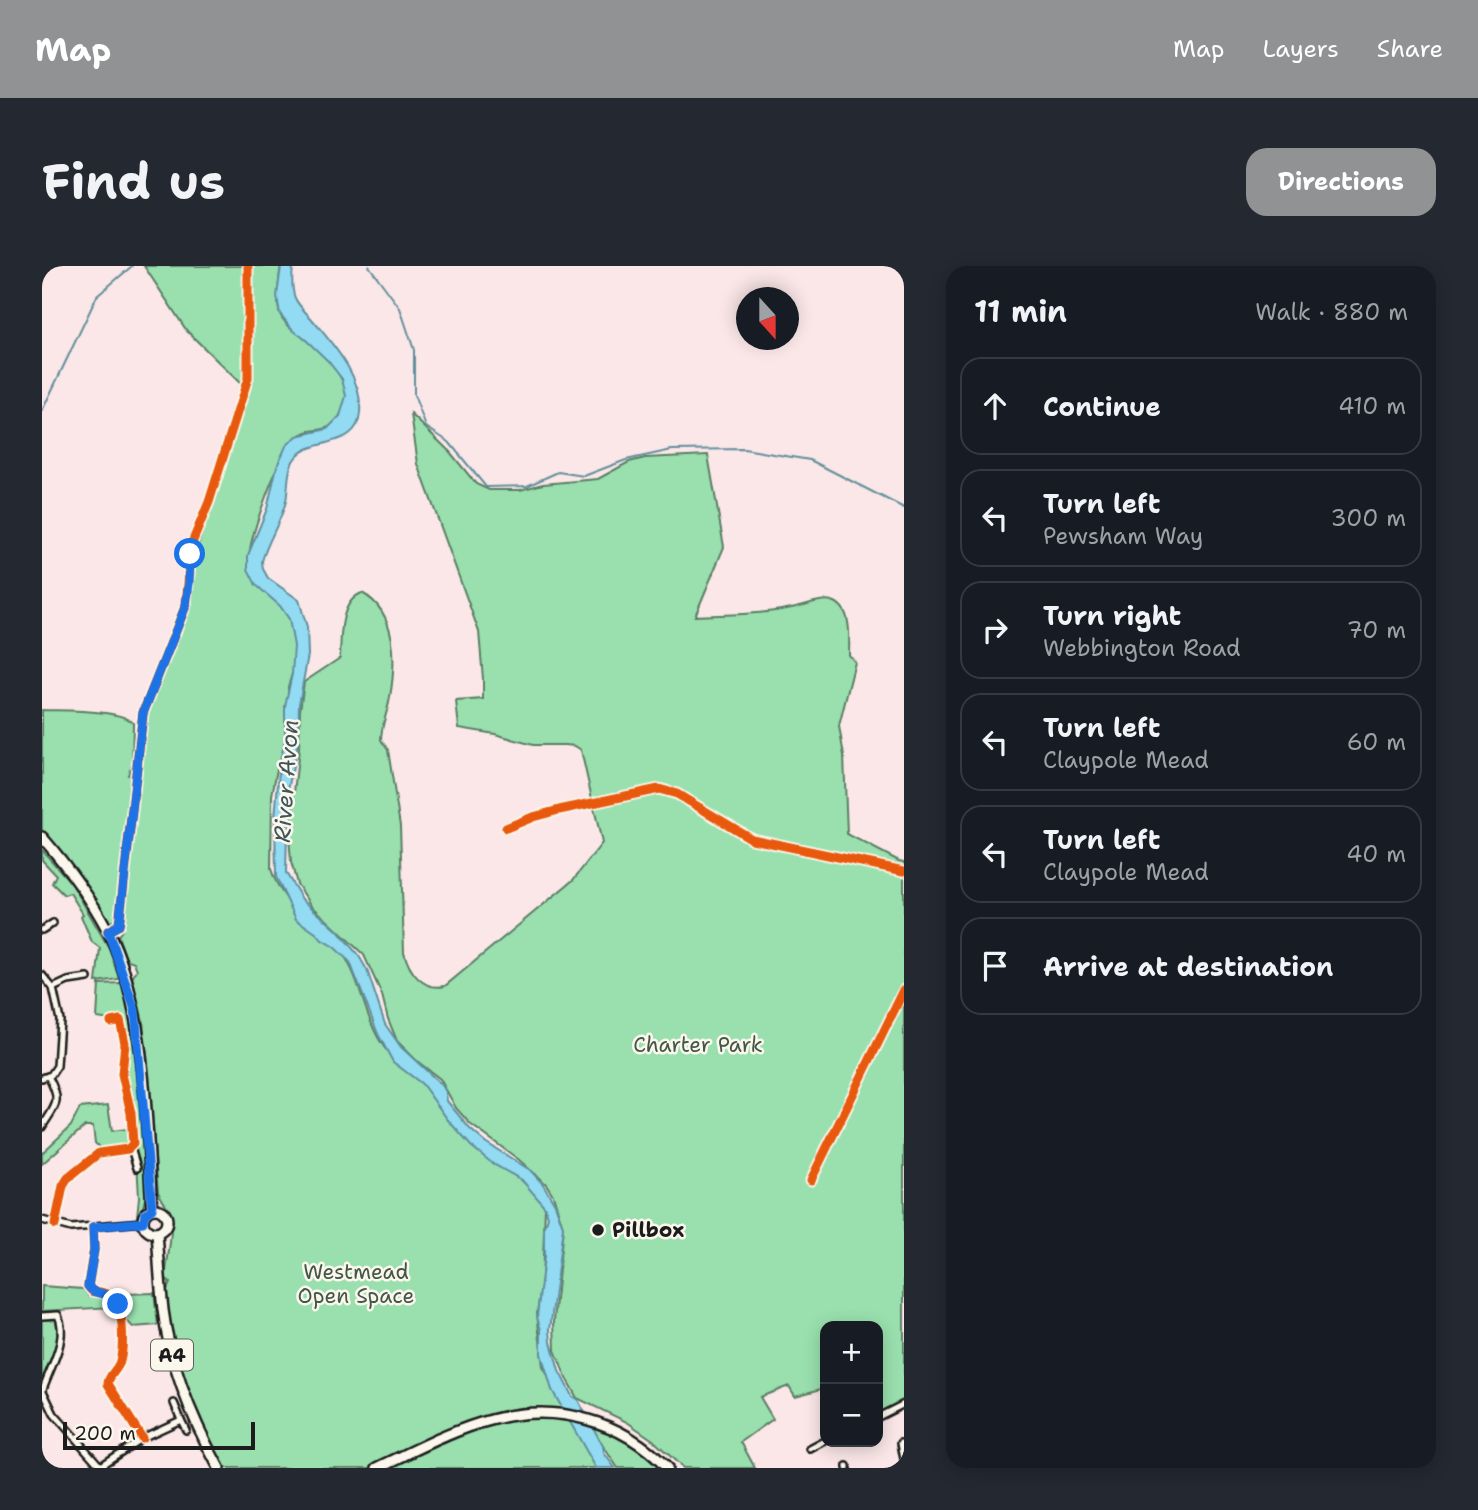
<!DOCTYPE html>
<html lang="en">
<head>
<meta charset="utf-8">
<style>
  :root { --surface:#171b24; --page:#242831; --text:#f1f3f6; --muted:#9ea1a6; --line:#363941; --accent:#919294 }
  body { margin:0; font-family:"Shantell Sans",sans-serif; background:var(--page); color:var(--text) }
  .controls { position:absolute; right:21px; bottom:21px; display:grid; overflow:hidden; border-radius:14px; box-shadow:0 4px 18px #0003 }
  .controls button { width:63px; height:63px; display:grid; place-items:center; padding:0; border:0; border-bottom:2px solid var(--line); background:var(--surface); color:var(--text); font:35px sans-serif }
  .compass { position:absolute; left:694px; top:21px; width:63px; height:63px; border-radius:50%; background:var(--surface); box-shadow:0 4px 18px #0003; rotate:159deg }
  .scale { position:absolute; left:21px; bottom:18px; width:192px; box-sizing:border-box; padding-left:7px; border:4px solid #1c1c1c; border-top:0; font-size:19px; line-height:24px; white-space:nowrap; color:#1c1c1c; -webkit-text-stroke:5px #fbf7ec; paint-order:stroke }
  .stop { position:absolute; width:21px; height:21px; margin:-16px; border:5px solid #1a73e8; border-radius:50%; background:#fff }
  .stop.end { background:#1a73e8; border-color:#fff; box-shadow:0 2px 7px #0008 }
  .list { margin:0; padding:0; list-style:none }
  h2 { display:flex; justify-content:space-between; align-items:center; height:91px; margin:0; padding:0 28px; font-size:30px }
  h2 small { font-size:23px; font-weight:400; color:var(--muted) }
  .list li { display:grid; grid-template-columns:46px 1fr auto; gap:21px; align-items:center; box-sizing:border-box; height:98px; margin:0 14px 14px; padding:0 14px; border:2px solid var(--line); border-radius:21px }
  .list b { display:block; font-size:26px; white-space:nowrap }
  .list p { margin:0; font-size:23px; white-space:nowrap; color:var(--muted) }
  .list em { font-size:23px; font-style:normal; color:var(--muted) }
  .icon { flex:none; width:38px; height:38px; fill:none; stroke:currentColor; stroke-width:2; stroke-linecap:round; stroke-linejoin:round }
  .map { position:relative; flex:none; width:862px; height:1202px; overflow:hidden; border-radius:21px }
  header { display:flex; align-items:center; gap:42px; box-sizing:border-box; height:98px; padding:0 35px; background:var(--accent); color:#fff }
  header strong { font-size:33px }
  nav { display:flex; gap:38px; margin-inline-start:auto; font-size:24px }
  .intro { display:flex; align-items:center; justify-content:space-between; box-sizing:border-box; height:168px; padding:0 42px }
  h1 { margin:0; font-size:49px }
  .button { padding:18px 32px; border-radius:21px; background:var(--accent); color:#fff; font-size:24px; font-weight:700 }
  main { display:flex; gap:42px; padding:0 42px }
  aside { flex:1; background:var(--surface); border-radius:21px; box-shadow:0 4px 18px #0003 }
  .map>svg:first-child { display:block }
  .green { fill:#99e0ae; stroke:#5a7e65; stroke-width:2 }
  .water { fill:#92dbf3; stroke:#638f9d; stroke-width:2 }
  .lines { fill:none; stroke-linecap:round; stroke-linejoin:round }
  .stream { stroke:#638f9d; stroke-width:2 }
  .street-casing { stroke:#1c1c1c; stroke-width:10 }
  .primary-casing { stroke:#1c1c1c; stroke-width:14 }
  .street { stroke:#fbf7ec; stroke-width:5 }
  .primary { stroke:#fbf7ec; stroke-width:9 }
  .cycleway-casing { stroke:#fbf7ec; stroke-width:13 }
  .cycleway { stroke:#e8590c; stroke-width:9 }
  .route { stroke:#1a73e8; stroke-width:9 }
  .poi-dot { fill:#1c1c1c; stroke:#fbf7ec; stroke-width:2.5 }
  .labels { text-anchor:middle; stroke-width:5; stroke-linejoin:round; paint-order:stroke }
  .shield { fill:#fbf7ec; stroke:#5f5e5a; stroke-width:2 }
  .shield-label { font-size:19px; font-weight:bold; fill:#1c1c1c }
  .park-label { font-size:21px; fill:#425748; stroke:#fbf7ec }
  .poi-label { font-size:21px; font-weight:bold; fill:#1c1c1c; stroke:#fbf7ec; text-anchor:start }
  .water-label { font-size:23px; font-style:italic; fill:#3f555c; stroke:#fbf7ec }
</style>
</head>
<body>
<header>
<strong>Map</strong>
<nav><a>Map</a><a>Layers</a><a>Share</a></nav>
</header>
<div class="intro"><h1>Find us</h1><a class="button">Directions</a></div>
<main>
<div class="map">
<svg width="862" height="1202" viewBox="0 0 862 1202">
  <rect width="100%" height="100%" fill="#fbe7e7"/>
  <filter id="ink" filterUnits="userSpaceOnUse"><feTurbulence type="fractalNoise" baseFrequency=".0143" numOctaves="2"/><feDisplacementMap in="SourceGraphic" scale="14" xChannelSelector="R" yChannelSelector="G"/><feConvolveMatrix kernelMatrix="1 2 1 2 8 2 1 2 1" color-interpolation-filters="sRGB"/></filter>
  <g filter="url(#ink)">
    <!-- green -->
    <g class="green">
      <path d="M102,0H239C237,10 234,39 238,48C242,59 256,66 264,74C280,86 303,108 304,129C304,139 297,156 287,161C275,167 267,161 253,173C237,188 208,269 207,292L257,359L258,382L246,421V468L235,503L230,529L229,603C239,638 275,662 300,686C320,715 322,753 342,781C357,802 382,814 398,835L500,934L503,941L500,1015L495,1047L501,1101L559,1202H183L150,1138L141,1113L126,1054L124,1026L128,1017L123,1011C125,996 133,957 127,944C124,938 119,933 116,926L101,755L90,712L95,704L92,696L84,693L76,670L81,663L103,447L150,334L154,285L207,126L145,65Z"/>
      <path d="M369,148L408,186L434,218L447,224H478L501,218L556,213L587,196L603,192L666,189L682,281L653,350C687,348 724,349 758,340C767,338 781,332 790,335C811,341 807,373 807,389L813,396L797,460L802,490L805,568L857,595L862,596V1136L836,1149V1060H783V1122L753,1130L747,1120L718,1131L731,1153L699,1176L713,1202H641L611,1174L585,1156L535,1132L524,1112L513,1084L512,1055L521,961L511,929L504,918L476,893L428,858L414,842L398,813L375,795L355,775L346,753L340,729L322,689L270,640L255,618L249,596L247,570L257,483L258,444L262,416L298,392C299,371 297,336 320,327C356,346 354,397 348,431C346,446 339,459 339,474L346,484L358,560L362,686C367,706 381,725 403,720L531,614L560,577L539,484L533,480L523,479H491L453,468L417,462L414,435L441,433V413L437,366L376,198Z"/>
      <path d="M0,444C19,445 80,443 91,457L90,498L86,509L92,511L76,651L67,658L33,603L0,566Z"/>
      <path d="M0,584L30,618L67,682L77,713L54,716L58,682L50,676L39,650L41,648L28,627L22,629L10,617L14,609L0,594Z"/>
      <path d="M80,717C100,785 99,859 104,929L100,945L95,950L97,931L94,877L58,882L53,877L51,860H43L0,898V887L29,860L38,842L66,839L70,865L93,862L92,843L83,811L86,784L82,756L55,752L57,718Z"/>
      <path d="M0,1020L41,1023L47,1030L62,1031L73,1041L0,1045Z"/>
      <path d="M112,1027L116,1059L91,1061L84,1054L80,1035L84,1028Z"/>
      <path d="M16,1053L17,1074L0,1114V1054Z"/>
      <path d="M548,1161C575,1166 597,1183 617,1202H576Z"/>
    </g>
    <!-- water -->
    <path class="water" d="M239,0H251C250,10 249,22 253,32C256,39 264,47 270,53C291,79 321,110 318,147C316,182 273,172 256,189C244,200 247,220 244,235C239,256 226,274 220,295L221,303L226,312L257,334L265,361L266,389L257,438L256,477L246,524L244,607L260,633L296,665L317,690L325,704L343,758L359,781L400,819L404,826L405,835L428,863L443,876L488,904L501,918L513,938L521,961L508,1064L509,1076L517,1105L530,1130L536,1134L561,1180L562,1187L573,1202H554L510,1124L499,1088V1064L495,1051L502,991V963L506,951L503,941L480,914L451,898L429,880L406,854L380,818L351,796L336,768L308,696L291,680L280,674L275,668L254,653L234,611L233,552L237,505L243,472V440L250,408L252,380L247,353L238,340L214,319L206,303V289L225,243L235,200L244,180L255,170L285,163L298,150L304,130L300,113L286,95L264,74L251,64L238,48L235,30Z"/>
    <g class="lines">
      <!-- stream -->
      <g class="stream">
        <path d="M327,0L358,42L372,84V129L384,161L407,176L444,221L485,220L516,206L542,210L584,194L630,184L702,183L768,194L862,242"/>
        <path d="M0,145L55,30L90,0"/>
      </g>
      <defs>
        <g id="street">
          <path d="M464,562L491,551L517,544L617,523L635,528L710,573L862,605"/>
          <path d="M0,664L11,657"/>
          <path d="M66,665L77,659L101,447L144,339L150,277L167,236L206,112V0"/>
          <path d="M0,709L11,722L18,754L15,800L9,809L0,812"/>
          <path d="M11,722L26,715L46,712"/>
          <path d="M0,861C15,837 20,836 6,810"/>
          <path d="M89,882L95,902"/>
          <path d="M0,954L29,962L101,956"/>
          <path d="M13,959L21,920L26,912L57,887L86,883L91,878L89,847L80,808L83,777L78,754L69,756"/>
          <path d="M51,961L52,983L46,1020L50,1025C57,1026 65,1026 71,1031C82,1042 82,1080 78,1095C76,1104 66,1109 66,1118L100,1172"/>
          <path d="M0,1050L16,1049C27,1073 8,1101 1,1123"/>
          <path d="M0,1123L12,1148L58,1200"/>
          <path d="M836,1151L862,1138"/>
          <path d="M139,1154L144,1164"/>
          <path d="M859,1177L862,1193"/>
          <path d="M768,1183L783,1175"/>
          <path d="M805,1200V1202"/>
          <path d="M55,1202L100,1172L139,1154L132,1137"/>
          <path d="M860,1202L862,1198"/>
        </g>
        <g id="primary">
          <path d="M0,571C25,600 47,629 65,663C105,740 104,857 110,943"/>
          <circle cx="113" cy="955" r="12"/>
          <path d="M115,967C117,993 118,1018 121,1044C128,1100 150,1153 177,1202"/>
          <path d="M335,1202C372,1185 410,1164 449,1154C513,1136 580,1154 625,1202"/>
        </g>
      </defs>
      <!-- street casing -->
      <use href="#street" class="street-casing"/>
      <!-- primary casing -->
      <use href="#primary" class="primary-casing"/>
      <!-- street -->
      <use href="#street" class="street"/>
      <!-- primary -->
      <use href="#primary" class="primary"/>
      <defs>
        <g id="cycleway">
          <path d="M464,562L491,551L517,544L617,523L635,528L710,573L862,605"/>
          <path d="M66,665L77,659L101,447L144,339L150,277L167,236L206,112V0"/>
          <path d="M769,914L862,724"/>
          <path d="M13,959L21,920L26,912L57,887L86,883L91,878L89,847L80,808L83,777L78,754L69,756"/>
          <path d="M51,961L52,983L46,1020L50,1025C57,1026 65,1026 71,1031C82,1042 82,1080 78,1095C76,1104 66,1109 66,1118L100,1172"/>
        </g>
      </defs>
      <!-- cycleway casing -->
      <use href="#cycleway" class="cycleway-casing"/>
      <!-- cycleway -->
      <use href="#cycleway" class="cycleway"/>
    </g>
  </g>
  <g class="lines" filter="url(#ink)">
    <!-- route -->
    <path class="route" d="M76,1038C65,1023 52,1030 46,1020L52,984L51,961L101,956L103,948L110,943L93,744L66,665L77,659L101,447L144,339L147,317L148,288"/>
  </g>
  <!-- markers -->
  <circle class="poi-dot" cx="556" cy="964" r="7"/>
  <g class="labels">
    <!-- shield labels -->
    <rect class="shield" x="109" y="1073.5" width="42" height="31" rx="5"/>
    <g class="shield-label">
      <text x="130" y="1096">A4</text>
    </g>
    <!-- park labels -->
    <g class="park-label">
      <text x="656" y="786">Charter Park</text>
      <text x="314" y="1013">Westmead<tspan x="314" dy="24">Open Space</tspan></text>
    </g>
    <!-- poi labels -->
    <g class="poi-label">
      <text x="570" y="971">Pillbox</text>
    </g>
    <!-- water labels -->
    <g class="water-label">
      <text transform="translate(244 515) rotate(-86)" y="8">River Avon</text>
    </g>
  </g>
</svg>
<div class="controls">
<button>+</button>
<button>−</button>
</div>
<svg class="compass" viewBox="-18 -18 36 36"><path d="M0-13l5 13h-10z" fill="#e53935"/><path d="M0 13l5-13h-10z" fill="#9ea1a6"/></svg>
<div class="scale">200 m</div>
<div class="stop" style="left:148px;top:288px"></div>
<div class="stop end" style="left:76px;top:1038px"></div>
</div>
<aside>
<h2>11 min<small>Walk · 880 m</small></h2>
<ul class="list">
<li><svg class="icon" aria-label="ahead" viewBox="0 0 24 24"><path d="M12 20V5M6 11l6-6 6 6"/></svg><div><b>Continue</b></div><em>410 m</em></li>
<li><svg class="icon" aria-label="left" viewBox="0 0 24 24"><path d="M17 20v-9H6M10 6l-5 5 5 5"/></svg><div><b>Turn left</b><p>Pewsham Way</p></div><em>300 m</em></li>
<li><svg class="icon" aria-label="right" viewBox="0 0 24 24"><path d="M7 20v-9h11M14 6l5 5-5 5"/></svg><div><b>Turn right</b><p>Webbington Road</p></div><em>70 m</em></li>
<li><svg class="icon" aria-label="left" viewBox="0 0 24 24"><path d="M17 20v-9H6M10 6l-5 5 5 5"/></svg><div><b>Turn left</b><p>Claypole Mead</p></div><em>60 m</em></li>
<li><svg class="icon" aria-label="left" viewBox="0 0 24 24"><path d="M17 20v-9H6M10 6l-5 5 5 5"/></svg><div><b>Turn left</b><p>Claypole Mead</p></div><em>40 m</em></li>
<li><svg class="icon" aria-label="arrive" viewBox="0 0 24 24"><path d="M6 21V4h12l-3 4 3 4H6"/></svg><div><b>Arrive at destination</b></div></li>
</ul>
</aside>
</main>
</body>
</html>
